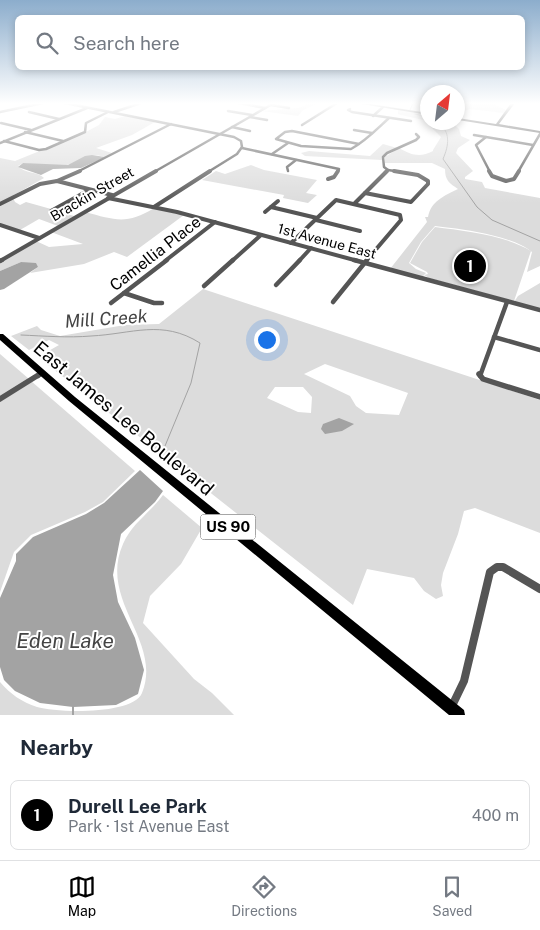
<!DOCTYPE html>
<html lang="en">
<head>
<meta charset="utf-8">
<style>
  :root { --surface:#fff; --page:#f6f6f7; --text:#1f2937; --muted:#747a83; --line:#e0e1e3; --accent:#000 }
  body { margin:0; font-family:"Public Sans",sans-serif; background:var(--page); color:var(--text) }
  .compass { position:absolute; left:420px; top:85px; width:45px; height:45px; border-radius:50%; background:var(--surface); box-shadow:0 2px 8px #0003; rotate:28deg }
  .you { position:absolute; left:266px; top:339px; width:18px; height:18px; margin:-12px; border:4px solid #fff; border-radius:50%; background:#1a73e8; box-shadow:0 0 0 8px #1a73e833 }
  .badge { display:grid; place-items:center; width:32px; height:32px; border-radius:50%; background:var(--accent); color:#fff; font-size:16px; font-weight:700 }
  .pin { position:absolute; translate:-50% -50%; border:2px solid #fff; box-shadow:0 1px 5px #0006 }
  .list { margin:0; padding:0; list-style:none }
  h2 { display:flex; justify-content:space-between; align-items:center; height:65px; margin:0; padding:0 20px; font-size:21px }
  h2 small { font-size:16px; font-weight:400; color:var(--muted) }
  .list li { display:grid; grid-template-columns:32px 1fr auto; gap:15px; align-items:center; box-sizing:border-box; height:70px; margin:0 10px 10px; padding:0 10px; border:1px solid var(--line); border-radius:8px }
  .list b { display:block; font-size:19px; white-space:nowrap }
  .list p { margin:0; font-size:16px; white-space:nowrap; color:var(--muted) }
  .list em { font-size:16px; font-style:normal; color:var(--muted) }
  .icon { flex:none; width:28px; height:28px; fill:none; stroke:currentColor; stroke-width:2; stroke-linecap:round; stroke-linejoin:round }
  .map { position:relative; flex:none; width:540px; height:715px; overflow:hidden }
  .search { position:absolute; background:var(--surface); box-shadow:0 2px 8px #0003; left:15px; right:15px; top:15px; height:55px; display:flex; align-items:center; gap:12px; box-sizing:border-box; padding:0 18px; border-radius:8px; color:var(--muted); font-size:19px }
  .sheet { height:145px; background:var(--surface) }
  nav { display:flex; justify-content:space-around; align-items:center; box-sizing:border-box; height:70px; border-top:1px solid var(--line); background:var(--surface); font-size:14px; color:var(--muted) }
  nav a { display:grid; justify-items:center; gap:2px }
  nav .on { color:var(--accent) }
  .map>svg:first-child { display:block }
  .green { fill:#dcdcdc; fill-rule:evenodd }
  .water { fill:#a3a3a3 }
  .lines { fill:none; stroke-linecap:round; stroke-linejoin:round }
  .stream-far1 { stroke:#a3a3a3; stroke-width:1 }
  .stream { stroke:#a3a3a3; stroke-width:2 }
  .street-far4 { stroke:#555; stroke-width:2.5 }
  .street-far3 { stroke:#555; stroke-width:4 }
  .street-far2 { stroke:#555; stroke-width:4.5 }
  .street-far1 { stroke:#555; stroke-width:5.5 }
  .street { stroke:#555; stroke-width:8 }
  .secondary { fill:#222; fill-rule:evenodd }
  .primary { fill:#000; fill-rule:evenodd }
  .labels { text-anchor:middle; stroke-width:4; stroke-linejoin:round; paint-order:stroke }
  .far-street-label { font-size:14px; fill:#000; stroke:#fff }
  .shield { fill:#fff; stroke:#4c4c4c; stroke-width:1 }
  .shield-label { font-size:15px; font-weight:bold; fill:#000 }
  .street-label { font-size:16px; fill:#000; stroke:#fff }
  .water-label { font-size:18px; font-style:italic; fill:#444; stroke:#fff }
  .near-street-label { font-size:19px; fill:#000; stroke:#fff }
  .near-water-label { font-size:21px; font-style:italic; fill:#444; stroke:#fff }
</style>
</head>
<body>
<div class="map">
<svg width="540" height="715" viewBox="0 0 540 715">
  <rect width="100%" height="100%" fill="#fff"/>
  <!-- green -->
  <g class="green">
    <path d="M311,103H319L303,110L298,116L262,111L298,108Z"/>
    <path d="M458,103H491L506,110L504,113L470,109L462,112L458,119Z"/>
    <path d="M398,110L427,115L428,122L453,123L459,129L461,136L470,140L458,148L456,153L473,171L465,177V179L482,182L485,188L540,198V266L527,272L532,252C512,235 461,229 435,226L421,242L409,263L416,269L426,273L423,276L427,278L390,269L427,222L425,217H428C431,201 444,196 458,189C449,183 445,180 445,169L432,163H385V157L399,148C411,155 420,158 433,151V150L441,137L424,120L401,115L398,114Z"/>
    <path d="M125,116L155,122L132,135L96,148L112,153L105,157C86,151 82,163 67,165C53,168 36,165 23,163L18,166C25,174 37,171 44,178L0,203V158L15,161L84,133L99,125L105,117L115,119Z"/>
    <path d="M383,144L397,148L382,156V160L305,156L301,153L309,151L370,156Z"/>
    <path d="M251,165L264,170L317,180L306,193L317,195L308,203L283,198L284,195L202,180L216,171L225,174Z"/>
    <path d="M13,198L15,202L20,205L26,202L51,209L49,211L53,210L74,216L58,226L39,219L20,230L0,224V205Z"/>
    <path d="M154,208L184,215L127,257L114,252L84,264L30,273L38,267L21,262L0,271V262L36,241L49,247L83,244L51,232L85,212C115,220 127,225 154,208Z"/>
    <path d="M435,227C465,231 505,235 531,251L514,301L429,278L424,275L428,274L427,272L410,263L422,242Z"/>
    <path d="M540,283V309L514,302L518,296Z"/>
    <path d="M203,289L540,400V533L475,508L464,511L458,534L443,573L441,585L443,596L436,599L424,591L414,578L367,569L353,605L38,357L59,345L49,340L29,350L11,336L37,326L41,330L60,336L125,325L159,324ZM325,364L408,393L399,415L366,413L356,406L350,396L304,374ZM275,387H303L312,397L311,413L298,412L267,398Z"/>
    <path d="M0,354L29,379L0,397Z"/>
    <path d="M31,381L135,471L103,502L85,512L31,535L14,552L0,592V401Z"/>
    <path d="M163,495L202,528L181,564L150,596L143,623L194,679L212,693L234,715H0V682C10,694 22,702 37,707C57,713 133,715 142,693C163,641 98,601 123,544C132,523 150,513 163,495Z"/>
  </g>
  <!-- water -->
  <g class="water">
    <path d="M92,155L105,157L81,168L53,169L41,175L18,167L23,163L68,165L85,156Z"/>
    <path d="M21,262L36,263L38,267L4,289L0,290V271Z"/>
    <path d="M339,418L354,424L342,431L325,434L321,429L323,424Z"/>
    <path d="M140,470L163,491L155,502L121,534L113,575L118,602L135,638L144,670L138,694L116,705L73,707L40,703L15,691L4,680L0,667V598L16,561V554L33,537L86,514L104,503Z"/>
  </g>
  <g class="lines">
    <!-- stream-far1 -->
    <g class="stream-far1">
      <path d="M410,110L413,103"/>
      <path d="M415,114L428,117"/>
      <path d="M438,122C451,132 449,145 443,159L477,207L492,220L540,241"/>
      <path d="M21,335C44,336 68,338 91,336C132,334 162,319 200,343L191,383L165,446"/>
    </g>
    <!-- stream -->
    <path class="stream" d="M73,707V715"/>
    <!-- street-far4 -->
    <g class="street-far4">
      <path d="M65,103L234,137L241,141L242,147L237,154L208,172"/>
      <path d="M239,103L265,108"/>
      <path d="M271,105L289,108"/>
      <path d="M350,109L348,110L352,112L411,121"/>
      <path d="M228,111L252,115"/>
      <path d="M0,112L43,103"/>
      <path d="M29,112L59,119"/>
      <path d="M114,112L141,103"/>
      <path d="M373,116L383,107"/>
      <path d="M250,117L267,120"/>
      <path d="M1,123L31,130"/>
      <path d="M302,125L337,103"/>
      <path d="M232,127L250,131"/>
      <path d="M354,130L372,133"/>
      <path d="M25,132L63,141"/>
      <path d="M474,135L533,145"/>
      <path d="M486,137L476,145L490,172"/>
      <path d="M4,141L39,150L46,149L85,132L86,123L108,112"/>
      <path d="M0,143L87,108"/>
      <path d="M359,144L292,131L285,132L276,139L301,146L351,149C366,141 377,129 389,118"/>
      <path d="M242,148L339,169L337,172"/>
      <path d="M272,154L288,143"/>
      <path d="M388,170L384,167L383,157L387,153L416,140L419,137L416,134"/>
      <path d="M288,171L287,167L296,160"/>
      <path d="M77,172L171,124"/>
      <path d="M154,172L274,103"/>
      <path d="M385,172L388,170L401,172"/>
      <path d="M518,172L540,134"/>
    </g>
    <!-- street-far3 -->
    <g class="street-far3">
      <path d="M489,171L492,176L506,181L514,179L519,171"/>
      <path d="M328,179L334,177L338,171"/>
      <path d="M57,181L80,171"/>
      <path d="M365,193L411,202L428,184V181L418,175L394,171"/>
      <path d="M108,198L177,212L358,261"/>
      <path d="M0,204L40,184L57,181L112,195"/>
      <path d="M354,204L387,171"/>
      <path d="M154,207L210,171"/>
      <path d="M271,207L317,218"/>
      <path d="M51,211L89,190"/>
      <path d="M265,212L278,201"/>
      <path d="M316,220L360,231"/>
      <path d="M0,225L39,238"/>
      <path d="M291,243L336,200L400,215L401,220L366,261"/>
      <path d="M0,261L156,171"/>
      <path d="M165,261L215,222"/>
      <path d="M232,261L261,235"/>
      <path d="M299,261L311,248"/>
    </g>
    <!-- street-far2 -->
    <g class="street-far2">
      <path d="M354,260L540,310"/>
      <path d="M0,261L2,260"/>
      <path d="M276,285L300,260"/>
      <path d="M204,286L233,260"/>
      <path d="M124,293L154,303H162"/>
      <path d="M333,302L367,260"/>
      <path d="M111,303L167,260"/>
      <path d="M494,337L540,350"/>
      <path d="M38,376L42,373"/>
      <path d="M480,376L507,302"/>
    </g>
    <!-- street-far1 -->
    <g class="street-far1">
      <path d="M479,374L483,379L540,397"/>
      <path d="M0,399L40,374"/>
    </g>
    <!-- street -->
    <path class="street" d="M451,708L464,681L490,572L497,567H503L540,589"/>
    <!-- secondary -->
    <g class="secondary">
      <path d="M356,103H364L428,113V115Z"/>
      <path d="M511,103H515L499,124L540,131V133L458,120V118L496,124Z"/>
    </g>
    <!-- primary -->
    <path class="primary" d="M0,334H3L75,397L464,710L465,715H449L69,401L0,340Z"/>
  </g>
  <!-- sky -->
  <linearGradient id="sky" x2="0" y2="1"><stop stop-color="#8cadcc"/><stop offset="0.51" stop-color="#fff"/><stop offset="1" stop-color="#fff" stop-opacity="0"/></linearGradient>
  <rect width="540" height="203" fill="url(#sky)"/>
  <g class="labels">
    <!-- far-street labels -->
    <g class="far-street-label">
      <text transform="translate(92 194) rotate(-30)" y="5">Brackin Street</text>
      <text transform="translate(327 241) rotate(15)" y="5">1st Avenue East</text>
    </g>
    <!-- shield labels -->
    <rect class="shield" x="200.5" y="514.5" width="55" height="25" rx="4"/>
    <g class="shield-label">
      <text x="228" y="532">US 90</text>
    </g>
    <!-- street labels -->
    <g class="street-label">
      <text transform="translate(155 253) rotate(-38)" y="6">Camellia Place</text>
    </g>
    <!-- water labels -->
    <g class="water-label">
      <text transform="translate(106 319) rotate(-4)" y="6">Mill Creek</text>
    </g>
    <!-- near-street labels -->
    <g class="near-street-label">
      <text transform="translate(124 418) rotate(40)" y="7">East James Lee Boulevard</text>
    </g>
    <!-- near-water labels -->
    <g class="near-water-label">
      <text x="65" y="648">Eden Lake</text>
    </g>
  </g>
</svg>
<svg class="compass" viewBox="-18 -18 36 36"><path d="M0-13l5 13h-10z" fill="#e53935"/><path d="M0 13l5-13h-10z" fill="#747a83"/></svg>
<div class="you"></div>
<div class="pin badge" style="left:470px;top:266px">1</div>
<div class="search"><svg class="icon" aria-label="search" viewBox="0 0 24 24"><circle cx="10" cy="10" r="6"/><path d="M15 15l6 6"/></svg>Search here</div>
</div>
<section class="sheet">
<h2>Nearby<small></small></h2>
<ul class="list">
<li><span class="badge">1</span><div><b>Durell Lee Park</b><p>Park · 1st Avenue East</p></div><em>400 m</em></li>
</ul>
</section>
<nav>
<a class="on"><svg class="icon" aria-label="map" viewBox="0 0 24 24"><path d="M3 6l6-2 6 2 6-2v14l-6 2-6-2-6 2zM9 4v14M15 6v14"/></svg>Map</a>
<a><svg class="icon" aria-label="directions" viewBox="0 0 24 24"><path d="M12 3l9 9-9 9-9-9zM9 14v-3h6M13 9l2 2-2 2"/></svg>Directions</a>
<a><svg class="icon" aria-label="saved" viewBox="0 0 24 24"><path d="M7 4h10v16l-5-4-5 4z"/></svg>Saved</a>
</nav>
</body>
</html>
